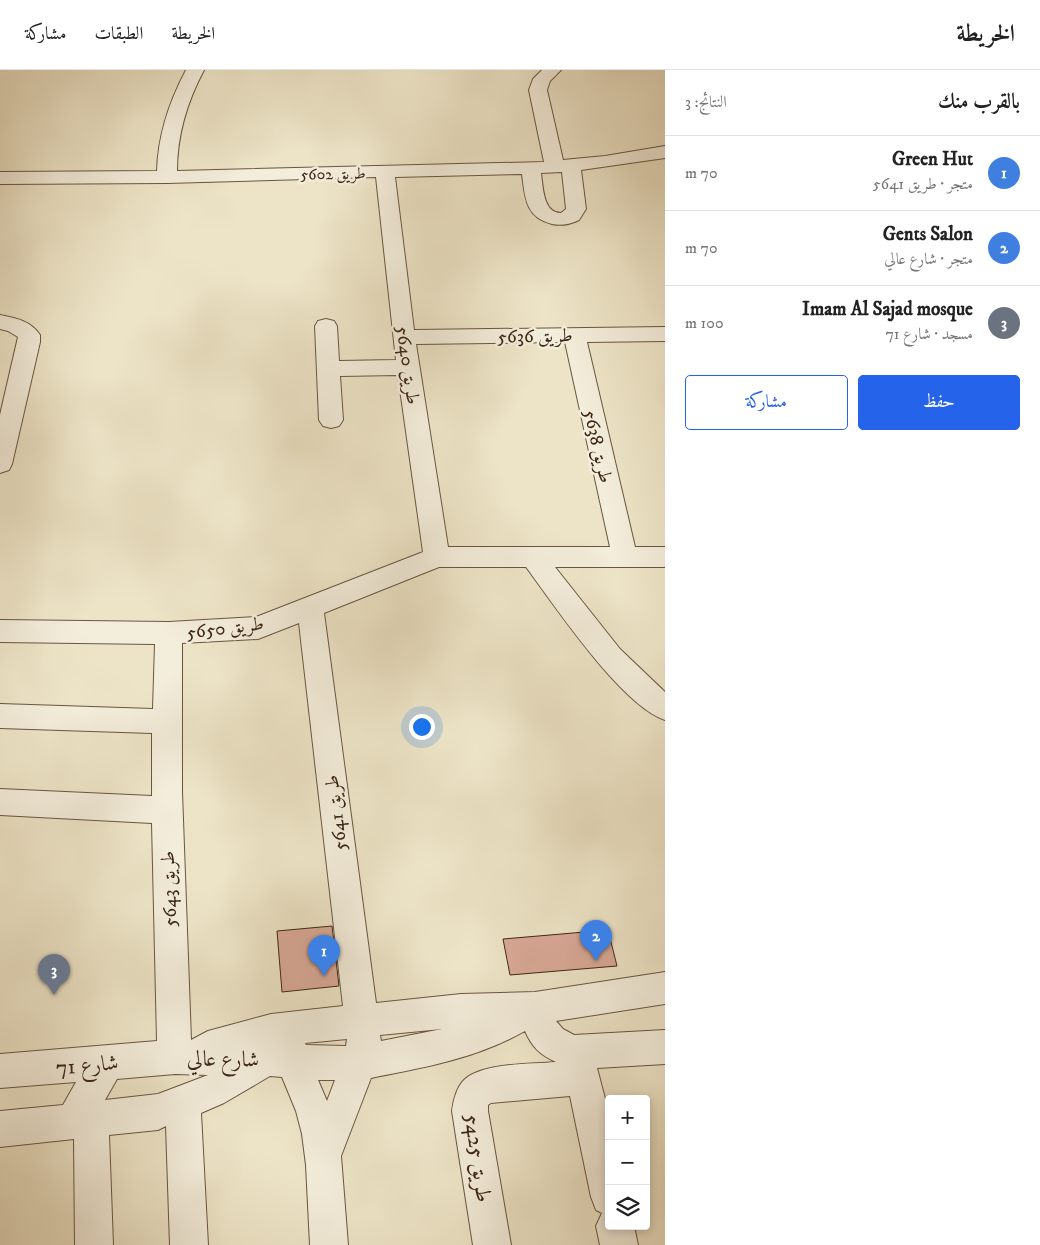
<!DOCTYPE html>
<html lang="ar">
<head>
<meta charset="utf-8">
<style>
  :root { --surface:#fff; --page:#f6f6f6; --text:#222; --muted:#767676; --line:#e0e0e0; --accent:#2563eb }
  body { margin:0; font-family:"IM FELL DW Pica",Amiri,serif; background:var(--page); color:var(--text); direction:rtl }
  .controls { position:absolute; right:15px; bottom:15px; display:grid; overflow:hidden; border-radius:5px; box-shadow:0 2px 8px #0003 }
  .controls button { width:45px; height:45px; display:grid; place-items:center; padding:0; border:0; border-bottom:1px solid var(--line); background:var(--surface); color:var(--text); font:25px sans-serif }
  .you { position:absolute; left:421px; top:656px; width:18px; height:18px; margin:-12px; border:4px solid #fff; border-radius:50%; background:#1a73e8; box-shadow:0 0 0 8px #1a73e833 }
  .badge { display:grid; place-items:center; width:32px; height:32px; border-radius:50%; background:var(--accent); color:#fff; font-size:16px; font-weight:700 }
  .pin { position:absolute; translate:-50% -41px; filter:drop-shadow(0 1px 2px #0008) }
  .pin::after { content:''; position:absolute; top:26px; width:18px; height:15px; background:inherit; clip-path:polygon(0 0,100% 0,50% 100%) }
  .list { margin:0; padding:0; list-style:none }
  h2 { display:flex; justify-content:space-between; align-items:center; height:65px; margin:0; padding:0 20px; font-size:21px }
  h2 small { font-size:16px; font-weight:400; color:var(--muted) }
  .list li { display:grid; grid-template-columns:32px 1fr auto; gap:15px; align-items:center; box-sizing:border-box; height:75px; padding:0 20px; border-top:1px solid var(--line) }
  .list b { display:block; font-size:19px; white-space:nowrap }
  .list p { margin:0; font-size:16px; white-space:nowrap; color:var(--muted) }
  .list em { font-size:16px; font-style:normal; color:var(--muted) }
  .actions { display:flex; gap:10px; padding:15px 20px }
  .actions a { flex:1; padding:11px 0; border:1px solid var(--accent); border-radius:5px; text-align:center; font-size:18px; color:var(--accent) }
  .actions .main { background:var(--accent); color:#fff }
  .icon { flex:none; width:28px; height:28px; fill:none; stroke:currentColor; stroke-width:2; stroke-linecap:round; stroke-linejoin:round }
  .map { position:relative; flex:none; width:665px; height:1175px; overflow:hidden; direction:ltr }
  header { display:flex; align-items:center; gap:30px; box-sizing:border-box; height:70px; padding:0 25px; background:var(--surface); border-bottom:1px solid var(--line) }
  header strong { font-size:24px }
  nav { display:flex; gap:28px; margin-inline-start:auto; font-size:18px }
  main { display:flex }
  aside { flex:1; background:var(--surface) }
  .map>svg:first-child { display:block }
  .building { fill:#d9a997; stroke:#3d2716 }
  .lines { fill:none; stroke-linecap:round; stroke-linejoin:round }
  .minor-casing { stroke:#695642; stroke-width:2 }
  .minor { fill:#f3eddb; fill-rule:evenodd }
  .labels { text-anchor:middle; stroke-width:5; stroke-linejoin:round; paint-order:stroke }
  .far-street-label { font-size:16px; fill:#3d2716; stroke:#f3eddb }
  .street-label { font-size:19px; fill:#3d2716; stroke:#f3eddb }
  .near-street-label { font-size:22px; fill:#3d2716; stroke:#f3eddb }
</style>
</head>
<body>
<header>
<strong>الخريطة</strong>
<nav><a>الخريطة</a><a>الطبقات</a><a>مشاركة</a></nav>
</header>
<main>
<aside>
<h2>بالقرب منك<small>النتائج: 3</small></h2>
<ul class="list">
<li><span class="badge" style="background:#3f7fe0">1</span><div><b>Green Hut</b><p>متجر · طريق 5641</p></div><em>70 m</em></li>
<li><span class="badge" style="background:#3f7fe0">2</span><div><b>Gents Salon</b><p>متجر · شارع عالي</p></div><em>70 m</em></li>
<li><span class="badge" style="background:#6b7280">3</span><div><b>Imam Al Sajad mosque</b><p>مسجد · شارع 71</p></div><em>100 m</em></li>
</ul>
<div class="actions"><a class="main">حفظ</a><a>مشاركة</a></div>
</aside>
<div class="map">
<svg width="665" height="1175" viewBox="0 0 665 1175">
  <rect width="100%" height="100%" fill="#ede4c7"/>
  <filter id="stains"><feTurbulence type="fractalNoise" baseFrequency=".004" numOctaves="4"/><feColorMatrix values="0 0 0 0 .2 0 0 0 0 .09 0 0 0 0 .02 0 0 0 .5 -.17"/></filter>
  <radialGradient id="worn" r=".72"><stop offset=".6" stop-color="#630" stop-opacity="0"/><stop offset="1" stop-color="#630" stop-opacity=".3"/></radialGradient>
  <!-- building -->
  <g class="building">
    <path d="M332,856L339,916L282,922L277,861Z"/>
    <path d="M608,860L617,896L510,905L503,869Z"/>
  </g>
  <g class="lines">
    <defs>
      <g id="minor">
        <path d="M186,0H204C187,32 177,65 177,101L544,92L529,20L533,9L542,0H561L550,11L547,20L563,90L605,86L665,76V88L581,100L586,139L579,150C571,154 561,156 552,154C525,147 525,127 522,104L395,107L414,260L665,257V271L587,272L635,477H665V497H555L620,579L665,622V650C621,635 555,536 526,497H439L324,543L376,933L461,924L535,922L665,902V934L556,951L563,959L574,965L665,960V994L597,998L609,1044V1156H634L638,1175H600L596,1156L602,1143L596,1140L591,1127L570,1026L491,1033L488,1035V1041L511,1175H473L452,1041C453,1031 457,1016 465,1009C484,993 531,994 556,992C540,985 532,977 525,961C475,989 426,997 371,1008L341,1086L348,1175H310L306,1095L302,1064L296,1041L282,1007L270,1006L224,1033L201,1043L208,1175H170L166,1056L158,1060L109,1065L113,1175H75L74,1069L0,1077V1041L63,1035L76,1012L0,1018V984L157,971L152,753L0,745V719L152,726V663L0,658V634L153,639L155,574L0,572V550L169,552L256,547L423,482L398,305L340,306L343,350L339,356L331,358L323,356L319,350L315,256L318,251L326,249L334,251L337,256L339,291L396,290L376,107L167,113L0,114V102L157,101C158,65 169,32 186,0ZM562,102L566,139L561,143C543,143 543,117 541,103ZM565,272L610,477H448L416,274ZM299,553L343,936L271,944L208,961L191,970L182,722V573L258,569ZM442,959L381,971L380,965ZM347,969L346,976L306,975L305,973ZM175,1004L208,1005L158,1024L105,1030L117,1009ZM318,1010H335L327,1031Z"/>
        <path d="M0,245C16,248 31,251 40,265V272L12,394L9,400L0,403V345L18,267L8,261L0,259Z"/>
      </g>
    </defs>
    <!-- minor casing -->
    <use href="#minor" class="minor-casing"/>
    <!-- minor -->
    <use href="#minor" class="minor"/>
  </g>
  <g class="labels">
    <!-- far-street labels -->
    <g class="far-street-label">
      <text transform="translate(333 103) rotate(-1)" y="6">طريق 5602</text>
    </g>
    <!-- street labels -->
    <g class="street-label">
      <text transform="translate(535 265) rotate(-1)" y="7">طريق 5636</text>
      <text transform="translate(409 295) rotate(82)" y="7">طريق 5640</text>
      <text transform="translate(599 376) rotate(77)" y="7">طريق 5638</text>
      <text transform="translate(225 557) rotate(-7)" y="7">طريق 5650</text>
      <text transform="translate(335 743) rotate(-97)" y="7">طريق 5641</text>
      <text transform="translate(168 819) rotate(-92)" y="7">طريق 5643</text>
    </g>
    <!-- near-street labels -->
    <g class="near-street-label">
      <text transform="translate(223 988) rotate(1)" y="8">شارع عالي</text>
      <text transform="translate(87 994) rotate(-5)" y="8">شارع 71</text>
      <text transform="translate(479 1088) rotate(82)" y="8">طريق 5425</text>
    </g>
  </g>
  <rect width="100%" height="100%" filter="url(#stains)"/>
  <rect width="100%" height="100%" fill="url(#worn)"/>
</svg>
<div class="controls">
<button>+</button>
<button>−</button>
<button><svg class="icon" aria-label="layers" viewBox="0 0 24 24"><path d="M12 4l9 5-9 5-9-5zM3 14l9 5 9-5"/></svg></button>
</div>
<div class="you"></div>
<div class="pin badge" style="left:324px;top:906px;background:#3f7fe0">1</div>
<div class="pin badge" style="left:596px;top:891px;background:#3f7fe0">2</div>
<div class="pin badge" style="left:54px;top:925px;background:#6b7280">3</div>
</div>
</main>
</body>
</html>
